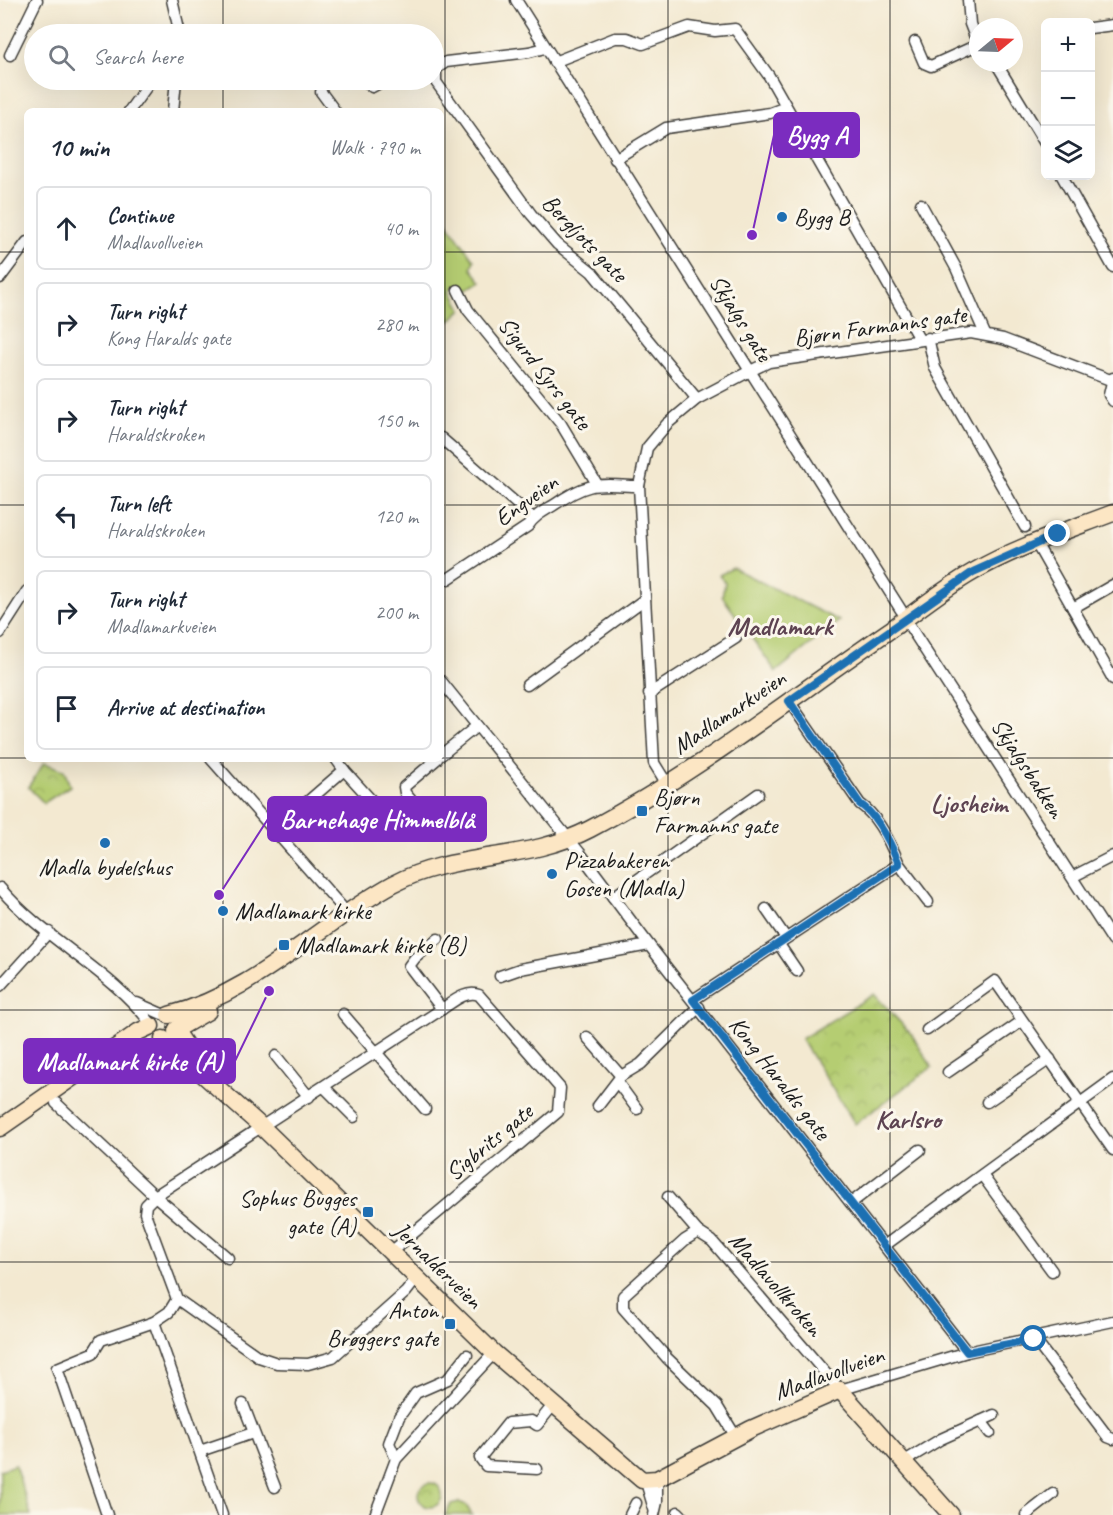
<!DOCTYPE html>
<html lang="en">
<head>
<meta charset="utf-8">
<style>
  :root { --surface:#fff; --page:#f2f2f3; --text:#1f2937; --muted:#747a83; --line:#e0e1e3 }
  body { margin:0; font-family:Caveat,sans-serif; background:var(--page); color:var(--text) }
  .controls { position:absolute; right:18px; top:18px; display:grid; overflow:hidden; border-radius:9px; box-shadow:0 6px 24px #0002 }
  .controls button { width:54px; height:54px; display:grid; place-items:center; padding:0; border:0; border-bottom:2px solid var(--line); background:var(--surface); color:var(--text); font:30px sans-serif }
  .compass { position:absolute; left:969px; top:18px; width:54px; height:54px; border-radius:50%; background:var(--surface); box-shadow:0 6px 24px #0002; rotate:71deg }
  .stop { position:absolute; width:18px; height:18px; margin:-14px; border:4px solid #1f6fb2; border-radius:50%; background:#fff }
  .stop.end { background:#1f6fb2; border-color:#fff; box-shadow:0 2px 6px #0008 }
  .list { margin:0; padding:0; list-style:none }
  h2 { display:flex; justify-content:space-between; align-items:center; height:78px; margin:0; padding:0 24px; font-size:26px }
  h2 small { font-size:20px; font-weight:400; color:var(--muted) }
  .list li { display:grid; grid-template-columns:39px 1fr auto; gap:18px; align-items:center; box-sizing:border-box; height:84px; margin:0 12px 12px; padding:0 12px; border:2px solid var(--line); border-radius:9px }
  .list b { display:block; font-size:22px; white-space:nowrap }
  .list p { margin:0; font-size:20px; white-space:nowrap; color:var(--muted) }
  .list em { font-size:20px; font-style:normal; color:var(--muted) }
  .icon { flex:none; width:33px; height:33px; fill:none; stroke:currentColor; stroke-width:2; stroke-linecap:round; stroke-linejoin:round }
  .map { position:relative; flex:none; width:1113px; height:1515px; overflow:hidden }
  .search { position:absolute; background:var(--surface); box-shadow:0 6px 24px #0002; left:24px; top:24px; width:420px; height:66px; display:flex; align-items:center; gap:15px; box-sizing:border-box; padding:0 21px; border-radius:33px; color:var(--muted); font-size:22px }
  .panel { position:absolute; background:var(--surface); box-shadow:0 6px 24px #0002; left:24px; top:108px; width:420px; height:654px; border-radius:9px }
  .map>svg:first-child { display:block }
  .park { fill:url(#park-crowns); stroke:#687447; stroke-width:1.5 }
  .pitch { fill:#b5cd72; stroke:#687447; stroke-width:1.5 }
  .lines { fill:none; stroke-linecap:round; stroke-linejoin:round }
  .street-casing { stroke:#3c3b37; stroke-width:13 }
  .secondary-casing { stroke:#3c3b37; stroke-width:19 }
  .street { stroke:#fff; stroke-width:10 }
  .secondary { stroke:#fce6c4; stroke-width:16 }
  .route { stroke:#1f6fb2; stroke-width:8 }
  .grid { fill:none; stroke:#1c1c1c; stroke-width:1.5; stroke-opacity:0.55 }
  .poi-dot { fill:#1f6fb2; stroke:#fbf7ec; stroke-width:2 }
  .labels { text-anchor:middle; stroke-width:6; stroke-linejoin:round; paint-order:stroke }
  .poi-label { font-size:24px; fill:#1c1c1c; stroke:#fbf7ec; text-anchor:start }
  .street-label { font-size:24px; fill:#1c1c1c; stroke:#fbf7ec }
  .neighbourhood-label { font-size:26px; font-weight:bold; fill:#5d4351; stroke:#fbf7ec }
  .quarter-label { font-size:27px; font-weight:bold; fill:#5d4351; stroke:#fbf7ec }
  .leader { fill:none; stroke:#7b2cbf; stroke-width:2 }
  .callout-dot { fill:#7b2cbf; stroke:#fbf7ec; stroke-width:2 }
  .callout { fill:#7b2cbf; stroke:#7b2cbf; stroke-width:2 }
  .callout-label { font-size:26px; text-anchor:middle; font-weight:bold; fill:#fff }
</style>
</head>
<body>
<div class="map">
<svg width="1113" height="1515" viewBox="0 0 1113 1515">
  <defs>
    <pattern id="park-crowns" width="20" height="18" patternUnits="userSpaceOnUse" patternTransform="scale(1.5)"><rect width="20" height="18" fill="#b5cd72"/><path d="M2 6a3 3 0 1 1 6 0M12 15a3 3 0 1 1 6 0" fill="none" stroke="#9baf62"/></pattern>
  </defs>
  <rect width="100%" height="100%" fill="#fbf7ec"/>
  <filter id="ink" filterUnits="userSpaceOnUse"><feTurbulence type="fractalNoise" baseFrequency=".0167" numOctaves="2"/><feDisplacementMap in="SourceGraphic" scale="12" xChannelSelector="R" yChannelSelector="G"/><feConvolveMatrix kernelMatrix="1 2 1 2 8 2 1 2 1" color-interpolation-filters="sRGB"/></filter>
  <filter id="wash" filterUnits="userSpaceOnUse"><feTurbulence type="fractalNoise" baseFrequency=".008" numOctaves="4" result="noise"/><feDisplacementMap in="SourceGraphic" scale="24" xChannelSelector="R" yChannelSelector="G"/><feGaussianBlur stdDeviation="1.35" result="paint"/><feColorMatrix in="noise" values="0 0 0 0 0 0 0 0 0 0 0 0 0 0 0 0 0 1.4 0 .05"/><feComposite in="paint" operator="in"/></filter>
  <g filter="url(#wash)">
    <rect width="100%" height="100%" fill="#f3e9d1"/>
    <!-- park -->
    <g class="park">
      <path d="M44,763L64,770L70,786L44,803L28,787Z"/>
      <path d="M874,994L912,1035L932,1067L855,1124L801,1039Z"/>
      <circle cx="430" cy="1495" r="12"/>
      <path d="M459,1502L466,1505L472,1515H445L451,1504Z"/>
    </g>
    <!-- pitch -->
    <g class="pitch">
      <path d="M441,214L474,260L471,268L482,282L466,292L457,285L452,291L462,309L443,327L441,324Z"/>
      <path d="M733,568L839,621L776,672L722,596L725,583L719,575Z"/>
      <path d="M15,1465L31,1515H0V1470Z"/>
    </g>
  </g>
  <g filter="url(#ink)">
    <g class="lines">
      <defs>
        <g id="street">
          <path d="M172,0L180,34"/>
          <path d="M516,0L901,610"/>
          <path d="M968,0L970,24L978,45"/>
          <path d="M1090,28L1113,25"/>
          <path d="M915,42L924,63L931,66L977,45"/>
          <path d="M545,48L529,52L446,62L436,69V82L531,214L557,244L592,272L697,399"/>
          <path d="M10,55L37,0"/>
          <path d="M554,62L615,38H627L643,44L689,27L715,31L735,29L769,76L919,339"/>
          <path d="M996,63L1046,145"/>
          <path d="M365,80L372,87L385,80"/>
          <path d="M321,92L335,111"/>
          <path d="M129,111L150,82L155,80"/>
          <path d="M173,111L176,80"/>
          <path d="M615,159L666,128L770,113L786,107"/>
          <path d="M1062,176L1113,267"/>
          <path d="M921,204L956,268L985,334"/>
          <path d="M0,278L27,242"/>
          <path d="M458,290L468,310L561,424L597,484"/>
          <path d="M928,338L935,368L1025,527"/>
          <path d="M1113,378L1109,395L1113,401"/>
          <path d="M441,438L533,518"/>
          <path d="M1036,543L1113,679"/>
          <path d="M448,579L528,526C534,516 544,511 554,505C590,480 597,485 639,486"/>
          <path d="M1073,608L1113,585"/>
          <path d="M905,619L1113,941"/>
          <path d="M0,633L27,591"/>
          <path d="M441,681L580,853L649,945L967,1352"/>
          <path d="M527,685L645,599"/>
          <path d="M649,694L736,638"/>
          <path d="M441,755L477,726"/>
          <path d="M211,759L341,906"/>
          <path d="M437,759L404,787L405,793L437,831"/>
          <path d="M344,770L382,812"/>
          <path d="M667,784L654,763L639,486L647,448L667,424L697,399L750,371L769,362L971,333L1003,339L1113,381"/>
          <path d="M275,830L344,770L336,759"/>
          <path d="M899,864L928,902"/>
          <path d="M1074,876L1113,856"/>
          <path d="M0,888C44,940 111,970 152,1025"/>
          <path d="M613,897L758,794"/>
          <path d="M766,909L786,938"/>
          <path d="M438,939L415,958L409,966L442,1009"/>
          <path d="M778,943L797,971"/>
          <path d="M500,976L520,969L649,945"/>
          <path d="M0,986L49,932"/>
          <path d="M693,1000L899,864C891,844 878,816 860,804L789,701"/>
          <path d="M137,1003L162,1014"/>
          <path d="M343,1014L425,1109"/>
          <path d="M927,1030L995,981L1113,1150"/>
          <path d="M587,1037L621,1076"/>
          <path d="M276,1056L309,1097"/>
          <path d="M948,1072L1022,1021"/>
          <path d="M618,1083L637,1109"/>
          <path d="M324,1087L354,1117"/>
          <path d="M987,1102L1050,1059"/>
          <path d="M56,1103L155,1196L228,1258"/>
          <path d="M598,1106L621,1076L641,1064L699,1007"/>
          <path d="M982,1175L1052,1271"/>
          <path d="M668,1197L698,1232"/>
          <path d="M851,1203L920,1150"/>
          <path d="M884,1246L1113,1079"/>
          <path d="M391,1252L558,1112L560,1088L479,995C466,990 453,1002 442,1009L155,1196L146,1205L145,1213L177,1299L259,1357L277,1363L308,1364L333,1357L406,1292L416,1279"/>
          <path d="M154,1322L222,1515"/>
          <path d="M1034,1339L1108,1437L1113,1439"/>
          <path d="M243,1404L275,1487"/>
          <path d="M981,1421L990,1433"/>
          <path d="M736,1437L717,1406L667,1358L623,1308V1296L685,1240L698,1232L712,1241L840,1390L967,1352L1113,1321"/>
          <path d="M200,1451L253,1433"/>
          <path d="M396,1459L389,1443L399,1417L416,1393L448,1379L467,1355"/>
          <path d="M903,1462L941,1439L994,1415"/>
          <path d="M537,1469L486,1466L480,1458L508,1423L531,1421L537,1425L554,1404"/>
          <path d="M646,1482L654,1509"/>
          <path d="M678,1512L681,1515"/>
          <path d="M107,1515L57,1368L93,1353L101,1340L154,1322L169,1312L177,1299"/>
          <path d="M375,1515L396,1459L494,1353"/>
          <path d="M630,1515L636,1503"/>
          <path d="M654,1515L657,1502V1479"/>
          <path d="M1026,1515L1053,1494"/>
        </g>
        <g id="secondary">
          <path d="M169,1015C255,993 316,926 393,884C455,851 528,862 590,829C697,773 793,696 893,628C919,609 945,588 973,572C1016,547 1066,531 1113,513"/>
          <path d="M177,1029L208,1011"/>
          <path d="M176,1031L198,1064"/>
          <path d="M163,1039L263,1128L494,1353L642,1480L657,1479L751,1429L840,1390L951,1515"/>
          <path d="M0,1128L138,1032L151,1026"/>
        </g>
      </defs>
      <!-- street casing -->
      <use href="#street" class="street-casing"/>
      <!-- secondary casing -->
      <use href="#secondary" class="secondary-casing"/>
      <!-- street -->
      <use href="#street" class="street"/>
      <!-- secondary -->
      <use href="#secondary" class="secondary"/>
    </g>
  </g>
  <g class="lines" filter="url(#ink)">
    <!-- route -->
    <path class="route" d="M1034,1339L967,1352L693,1000L899,864C891,844 878,816 860,804L789,701L973,572L1058,534"/>
  </g>
  <!-- grid -->
  <path class="grid" d="M223,0V34M445,0V1515M668,0V1515M890,0V1515M223,80V111M0,252H27M441,252H1113M0,505H27M441,505H1113M0,758H27M441,758H1113M223,759V1515M0,1010H1113M0,1262H1113"/>
  <!-- markers -->
  <g class="poi-dot">
    <circle cx="782" cy="217" r="6"/>
    <rect x="636" y="805" width="12" height="12" rx="3"/>
    <circle cx="105" cy="843" r="6"/>
    <circle cx="552" cy="874" r="6"/>
    <circle cx="223" cy="911" r="6"/>
    <rect x="278" y="939" width="12" height="12" rx="3"/>
    <rect x="362" y="1206" width="12" height="12" rx="3"/>
    <rect x="444" y="1318" width="12" height="12" rx="3"/>
  </g>
  <g class="labels">
    <!-- poi labels -->
    <g class="poi-label">
      <text x="794" y="225">Bygg B</text>
      <text x="654" y="805">Bjørn<tspan x="654" dy="28">Farmanns gate</tspan></text>
      <text x="564" y="868">Pizzabakeren<tspan x="564" dy="28">Gosen (Madla)</tspan></text>
      <text x="105" y="875" text-anchor="middle">Madla bydelshus</text>
      <text x="235" y="919">Madlamark kirke</text>
      <text x="296" y="953">Madlamark kirke (B)</text>
      <text x="356" y="1206" text-anchor="end">Sophus Bugges<tspan x="356" dy="28">gate (A)</tspan></text>
      <text x="438" y="1318" text-anchor="end">Anton<tspan x="438" dy="28">Brøggers gate</tspan></text>
    </g>
    <!-- street labels -->
    <g class="street-label">
      <text transform="translate(585 238) rotate(46)" y="8">Bergljots gate</text>
      <text transform="translate(741 318) rotate(58)" y="8">Skjalgs gate</text>
      <text transform="translate(880 326) rotate(-8)" y="8">Bjørn Farmanns gate</text>
      <text transform="translate(545 373) rotate(52)" y="8">Sigurd Syrs gate</text>
      <text transform="translate(526 500) rotate(-36)" y="8">Engveien</text>
      <text transform="translate(729 712) rotate(-34)" y="8">Madlamarkveien</text>
      <text transform="translate(1028 768) rotate(57)" y="8">Skjalgsbakken</text>
      <text transform="translate(780 1078) rotate(52)" y="8">Kong Haralds gate</text>
      <text transform="translate(489 1142) rotate(-40)" y="8">Sigbrits gate</text>
      <text transform="translate(438 1265) rotate(44)" y="8">Jernalderveien</text>
      <text transform="translate(776 1284) rotate(49)" y="8">Madlavollkroken</text>
      <text transform="translate(829 1373) rotate(-20)" y="8">Madlavollveien</text>
    </g>
    <!-- neighbourhood labels -->
    <g class="neighbourhood-label">
      <text x="969" y="812">Ljosheim</text>
      <text x="908" y="1128">Karlsro</text>
    </g>
    <!-- quarter labels -->
    <g class="quarter-label">
      <text x="780" y="635">Madlamark</text>
    </g>
  </g>
  <!-- callouts -->
  <path class="leader" d="M752 235L774 135M219 895L268 819M269 991L235 1061"/>
  <g class="callout-dot">
    <circle cx="752" cy="235" r="6"/>
    <circle cx="219" cy="895" r="6"/>
    <circle cx="269" cy="991" r="6"/>
  </g>
  <g class="callout">
    <rect x="774" y="113" width="85" height="44" rx="6"/>
    <rect x="268" y="797" width="218" height="44" rx="6"/>
    <rect x="24" y="1039" width="211" height="44" rx="6"/>
  </g>
  <g class="callout-label">
    <text x="817" y="144">Bygg A</text>
    <text x="377" y="828">Barnehage Himmelblå</text>
    <text x="130" y="1070">Madlamark kirke (A)</text>
  </g>
</svg>
<div class="controls">
<button>+</button>
<button>−</button>
<button><svg class="icon" aria-label="layers" viewBox="0 0 24 24"><path d="M12 4l9 5-9 5-9-5zM3 14l9 5 9-5"/></svg></button>
</div>
<svg class="compass" viewBox="-18 -18 36 36"><path d="M0-13l5 13h-10z" fill="#e53935"/><path d="M0 13l5-13h-10z" fill="#747a83"/></svg>
<div class="stop" style="left:1034px;top:1339px"></div>
<div class="stop end" style="left:1058px;top:534px"></div>
<div class="search"><svg class="icon" aria-label="search" viewBox="0 0 24 24"><circle cx="10" cy="10" r="6"/><path d="M15 15l6 6"/></svg>Search here</div>
<section class="panel">
<h2>10 min<small>Walk · 790 m</small></h2>
<ul class="list">
<li><svg class="icon" aria-label="ahead" viewBox="0 0 24 24"><path d="M12 20V5M6 11l6-6 6 6"/></svg><div><b>Continue</b><p>Madlavollveien</p></div><em>40 m</em></li>
<li><svg class="icon" aria-label="right" viewBox="0 0 24 24"><path d="M7 20v-9h11M14 6l5 5-5 5"/></svg><div><b>Turn right</b><p>Kong Haralds gate</p></div><em>280 m</em></li>
<li><svg class="icon" aria-label="right" viewBox="0 0 24 24"><path d="M7 20v-9h11M14 6l5 5-5 5"/></svg><div><b>Turn right</b><p>Haraldskroken</p></div><em>150 m</em></li>
<li><svg class="icon" aria-label="left" viewBox="0 0 24 24"><path d="M17 20v-9H6M10 6l-5 5 5 5"/></svg><div><b>Turn left</b><p>Haraldskroken</p></div><em>120 m</em></li>
<li><svg class="icon" aria-label="right" viewBox="0 0 24 24"><path d="M7 20v-9h11M14 6l5 5-5 5"/></svg><div><b>Turn right</b><p>Madlamarkveien</p></div><em>200 m</em></li>
<li><svg class="icon" aria-label="arrive" viewBox="0 0 24 24"><path d="M6 21V4h12l-3 4 3 4H6"/></svg><div><b>Arrive at destination</b></div></li>
</ul>
</section>
</div>
</body>
</html>
